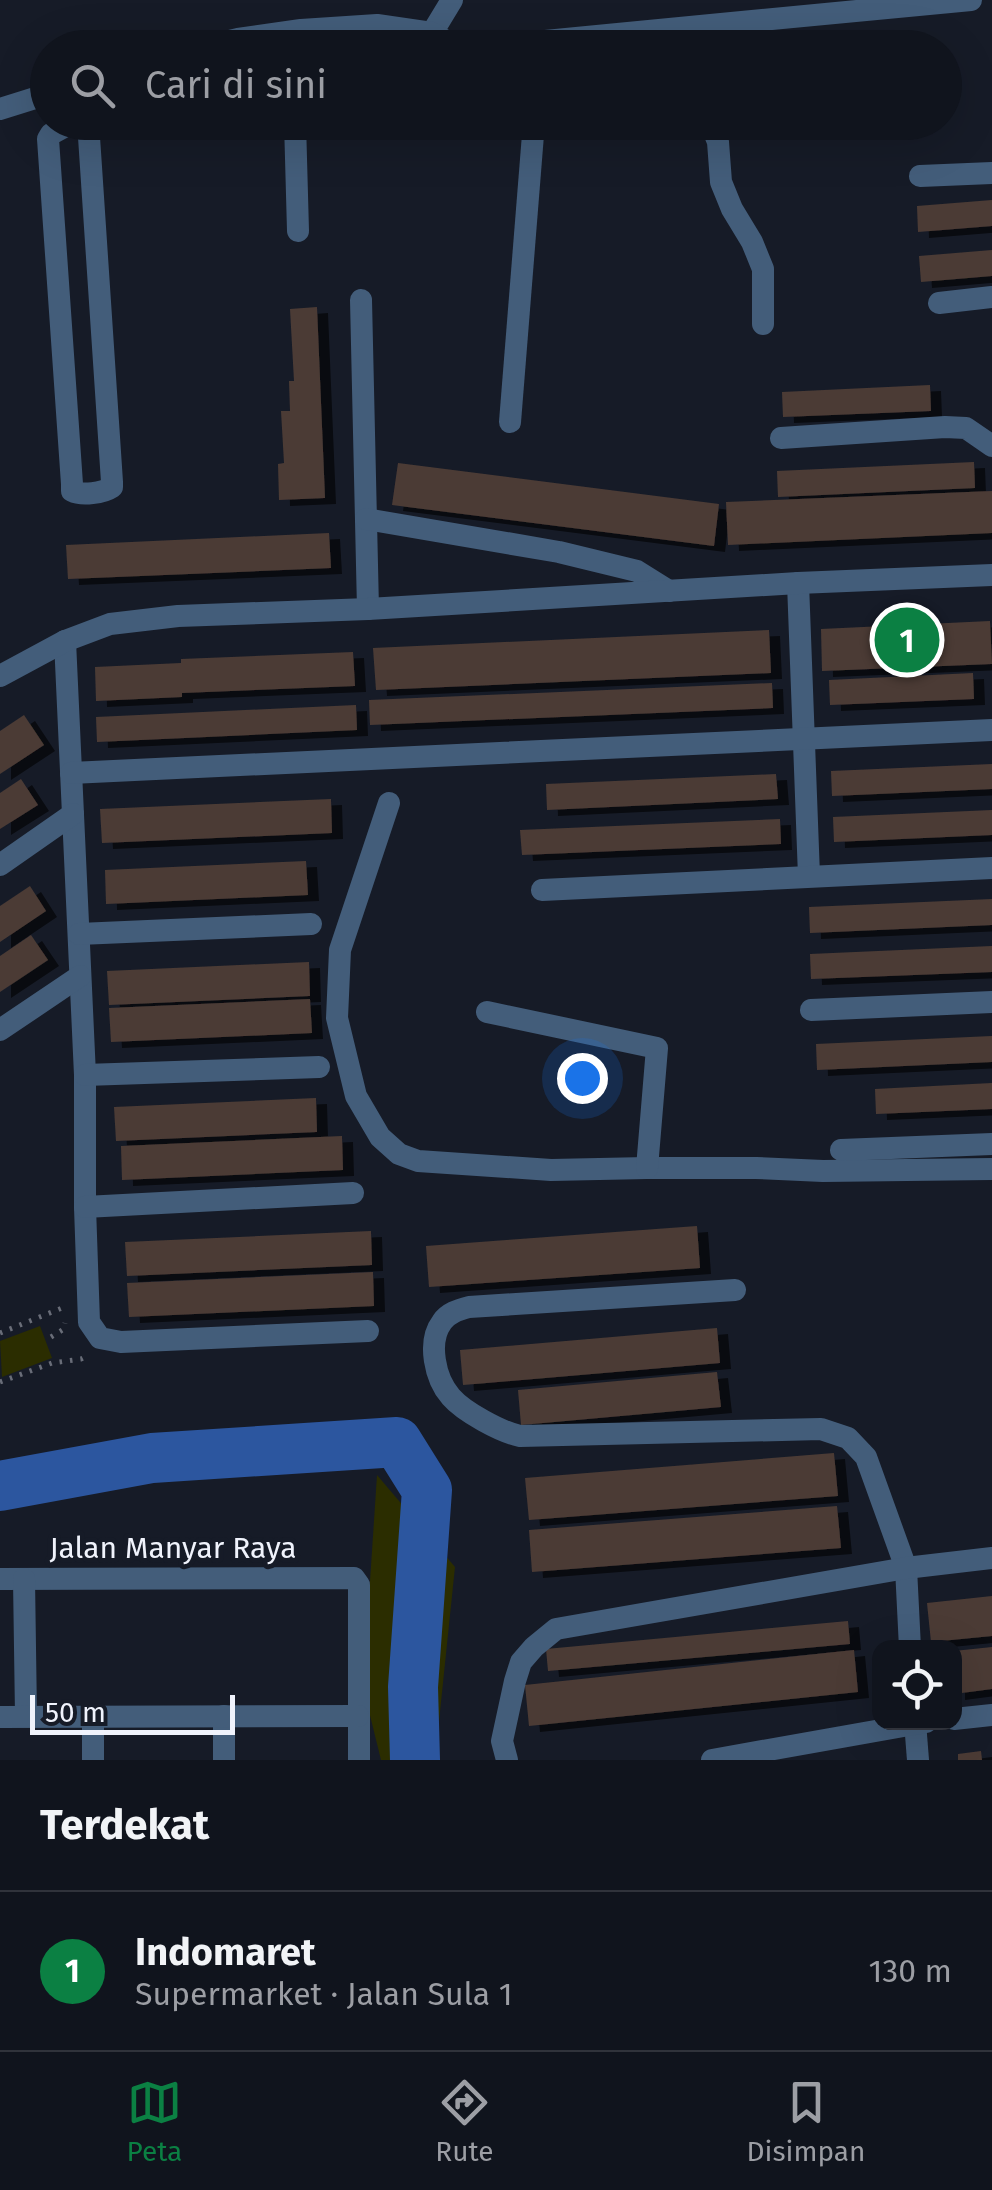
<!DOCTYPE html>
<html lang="id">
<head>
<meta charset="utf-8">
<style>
  :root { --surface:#10141d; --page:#1e212a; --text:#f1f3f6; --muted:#9c9ea4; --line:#30333b; --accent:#0b8043 }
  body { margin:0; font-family:"Fira Sans",sans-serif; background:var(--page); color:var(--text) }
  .controls { position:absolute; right:30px; bottom:30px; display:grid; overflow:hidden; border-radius:20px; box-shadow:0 10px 40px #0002 }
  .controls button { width:90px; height:90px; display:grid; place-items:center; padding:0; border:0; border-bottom:2px solid var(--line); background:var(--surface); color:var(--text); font:50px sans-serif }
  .scale { position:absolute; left:30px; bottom:25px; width:205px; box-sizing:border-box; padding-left:10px; border:5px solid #f0f3fc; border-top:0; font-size:28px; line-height:35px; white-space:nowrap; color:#f0f3fc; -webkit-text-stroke:8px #161b27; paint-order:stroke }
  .you { position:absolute; left:582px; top:1078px; width:35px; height:35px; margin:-25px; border:8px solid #fff; border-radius:50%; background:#1a73e8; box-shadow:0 0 0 15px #1a73e833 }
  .badge { display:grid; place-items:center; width:65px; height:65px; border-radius:50%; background:var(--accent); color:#fff; font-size:32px; font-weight:700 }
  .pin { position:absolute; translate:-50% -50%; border:5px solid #fff; box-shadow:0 2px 10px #0006 }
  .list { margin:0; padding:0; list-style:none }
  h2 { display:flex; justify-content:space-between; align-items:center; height:130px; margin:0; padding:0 40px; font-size:42px }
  h2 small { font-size:32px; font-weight:400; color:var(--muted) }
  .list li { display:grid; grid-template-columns:65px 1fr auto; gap:30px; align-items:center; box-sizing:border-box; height:160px; padding:0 40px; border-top:2px solid var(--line) }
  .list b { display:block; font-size:38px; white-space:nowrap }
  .list p { margin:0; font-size:32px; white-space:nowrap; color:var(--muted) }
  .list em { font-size:32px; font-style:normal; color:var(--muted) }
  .icon { flex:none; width:55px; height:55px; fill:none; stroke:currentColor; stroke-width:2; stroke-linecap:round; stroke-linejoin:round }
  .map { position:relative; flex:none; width:992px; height:1760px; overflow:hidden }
  .search { position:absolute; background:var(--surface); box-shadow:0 10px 40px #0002; left:30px; right:30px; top:30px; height:110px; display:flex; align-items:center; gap:25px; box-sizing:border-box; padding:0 35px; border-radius:55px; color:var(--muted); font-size:38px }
  .sheet { height:290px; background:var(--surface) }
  nav { display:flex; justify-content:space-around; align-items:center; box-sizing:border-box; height:140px; border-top:2px solid var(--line); background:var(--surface); font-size:28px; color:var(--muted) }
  nav a { display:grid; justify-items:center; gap:5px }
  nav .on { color:var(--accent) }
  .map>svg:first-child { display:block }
  .green { fill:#2b2d00 }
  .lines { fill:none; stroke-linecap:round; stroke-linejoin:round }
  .river { stroke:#2c569f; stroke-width:50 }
  .building { fill:#4b3b35; filter:url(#shadow) }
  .path { stroke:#696d78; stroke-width:5; stroke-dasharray:2.5 8; stroke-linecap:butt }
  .street { stroke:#435d7a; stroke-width:22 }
  .labels { text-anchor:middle; stroke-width:10; stroke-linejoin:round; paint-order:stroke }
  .street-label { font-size:30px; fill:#f0f3fc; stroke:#161b27 }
</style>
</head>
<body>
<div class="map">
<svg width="992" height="1760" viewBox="0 0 992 1760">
  <defs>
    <filter id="shadow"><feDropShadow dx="11" dy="6" stdDeviation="0" flood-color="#0009"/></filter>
  </defs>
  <rect width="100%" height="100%" fill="#161b27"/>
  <!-- green -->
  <g class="green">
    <path d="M40,1326L52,1358L2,1377L0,1341Z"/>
    <path d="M377,1475L455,1567L435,1760H381L363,1687Z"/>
  </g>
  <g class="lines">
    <!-- river -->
    <path class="river" d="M0,1486L152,1458L397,1442L427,1490L413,1687L415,1760"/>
  </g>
  <!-- building -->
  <g class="building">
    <path d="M992,200V226L918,232L917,206Z"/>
    <path d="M992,250V276L921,282L919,256Z"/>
    <path d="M317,307L325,498L279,500L278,464L284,463L281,411H290L289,381H294L290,309Z"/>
    <path d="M930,385L931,411L783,417L782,392Z"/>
    <path d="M974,462L975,488L778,497L777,471Z"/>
    <path d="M398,463L719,504L714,546L392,505Z"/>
    <path d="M992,491V533L728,545L726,502Z"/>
    <path d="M329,533L331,568L68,579L66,545Z"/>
    <path d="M990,621L992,664L822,671L821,629Z"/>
    <path d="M769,630L771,673L376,690L373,648Z"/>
    <path d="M353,652L355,686L182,693V697L96,701L95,667L181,663V659Z"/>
    <path d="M973,673L974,699L830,705L829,680Z"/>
    <path d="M772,683L773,708L370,725L369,700Z"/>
    <path d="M356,705L357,730L97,742L96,717Z"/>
    <path d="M24,715L44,745L0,774V731Z"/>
    <path d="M992,764V789L832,796L831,771Z"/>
    <path d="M776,774L778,799L547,810L546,784Z"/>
    <path d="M21,779L38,805L0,829V793Z"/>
    <path d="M331,799L332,833L102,843L100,809Z"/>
    <path d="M992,810V835L834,842L833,817Z"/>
    <path d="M780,819L781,844L522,855L520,830Z"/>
    <path d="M306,861L308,895L106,904L105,870Z"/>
    <path d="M30,886L46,911L0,942V906Z"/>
    <path d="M992,899V925L810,933L809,907Z"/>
    <path d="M31,935L48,960L0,992V956Z"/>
    <path d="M992,946V972L811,979L810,954Z"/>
    <path d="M309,962L310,996L109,1005L107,971Z"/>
    <path d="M310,999L312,1033L111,1042L109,1008Z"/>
    <path d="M992,1036V1062L817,1070L816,1044Z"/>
    <path d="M992,1083V1109L876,1114L875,1089Z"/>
    <path d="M316,1098L317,1132L116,1141L114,1107Z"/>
    <path d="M342,1136L343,1170L122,1180L121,1146Z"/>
    <path d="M697,1226L700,1268L429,1287L426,1246Z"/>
    <path d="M371,1231L372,1265L127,1276L125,1242Z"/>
    <path d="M373,1272L374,1306L129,1317L127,1283Z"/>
    <path d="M717,1328L720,1363L463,1385L460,1350Z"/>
    <path d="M717,1372L721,1407L521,1425L518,1390Z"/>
    <path d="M834,1453L838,1496L529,1520L525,1478Z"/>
    <path d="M837,1506L841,1548L532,1572L529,1530Z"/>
    <path d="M992,1596V1636L931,1642L927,1603Z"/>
    <path d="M848,1621L850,1644L548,1671L546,1649Z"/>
    <path d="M992,1647V1689L954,1694V1651Z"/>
    <path d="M854,1650L858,1692L529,1726L525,1685Z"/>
    <path d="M981,1751L982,1760H958V1754Z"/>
  </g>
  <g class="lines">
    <!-- path -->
    <g class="path">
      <path d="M0,1333L67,1306"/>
      <path d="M51,1337L64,1329L65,1323"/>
      <path d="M0,1382L52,1363L81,1359L87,1356"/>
    </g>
    <!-- street -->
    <g class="street">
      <path d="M432,33L452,0"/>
      <path d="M200,48L238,39L301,30L377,25L432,33L459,48"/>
      <path d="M471,48L971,0"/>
      <path d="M0,109L48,94"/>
      <path d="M73,122L51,134L48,139L72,484V491C82,496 103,493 112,487V482L88,122"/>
      <path d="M295,122L298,231"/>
      <path d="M710,122L718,142L721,182L732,209L752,242L763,269V324"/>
      <path d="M920,176L992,173"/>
      <path d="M361,300L368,609"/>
      <path d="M939,303L992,297"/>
      <path d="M510,422L534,122"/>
      <path d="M781,438L945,427L966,428L992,446"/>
      <path d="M366,519L559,552L637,571L669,591"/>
      <path d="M798,583L809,876"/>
      <path d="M65,641L85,1075V1207L89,1322L100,1338L121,1342L368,1331"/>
      <path d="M0,676L65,641L110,624L178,616L368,609L798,583L992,575"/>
      <path d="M71,773L992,730"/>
      <path d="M389,803L340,950L337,1018L356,1096L380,1137L399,1154L418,1161L551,1170L647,1168H756L823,1171L992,1169"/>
      <path d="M0,865L73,814"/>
      <path d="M542,890L992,868"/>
      <path d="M79,934L311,924"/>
      <path d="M811,1010L992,1002"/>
      <path d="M487,1012L657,1048L647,1168"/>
      <path d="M0,1030L80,976"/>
      <path d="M85,1075L319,1067"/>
      <path d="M841,1150L992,1144"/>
      <path d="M85,1207L353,1193"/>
      <path d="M735,1290L469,1307C458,1310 448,1313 442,1322C427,1342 435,1379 451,1397C464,1412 501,1432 520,1436L821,1429L848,1438L866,1457L906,1568L910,1648"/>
      <path d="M0,1579L354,1578L359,1585V1760"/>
      <path d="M24,1579L26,1716"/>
      <path d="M93,1716V1760"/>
      <path d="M224,1716V1760"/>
      <path d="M0,1717L358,1716"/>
      <path d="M954,1719L992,1715"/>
      <path d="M915,1722L918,1760"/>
      <path d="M507,1760L502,1741L515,1681L521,1662L534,1647L556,1629L906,1568L992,1558"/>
      <path d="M712,1760L926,1722"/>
    </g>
  </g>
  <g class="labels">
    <!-- street labels -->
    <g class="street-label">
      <text x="173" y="1558">Jalan Manyar Raya</text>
    </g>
  </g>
</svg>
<div class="controls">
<button><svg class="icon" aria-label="locate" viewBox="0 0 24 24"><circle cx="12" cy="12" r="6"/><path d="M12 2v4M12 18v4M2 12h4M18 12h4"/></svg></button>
</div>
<div class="scale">50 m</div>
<div class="you"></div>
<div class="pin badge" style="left:907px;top:640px">1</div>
<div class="search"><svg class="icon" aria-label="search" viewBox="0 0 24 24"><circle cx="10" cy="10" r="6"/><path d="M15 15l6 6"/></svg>Cari di sini</div>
</div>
<section class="sheet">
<h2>Terdekat<small></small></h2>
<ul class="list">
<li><span class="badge">1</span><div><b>Indomaret</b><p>Supermarket · Jalan Sula 1</p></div><em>130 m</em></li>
</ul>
</section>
<nav>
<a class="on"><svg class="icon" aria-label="map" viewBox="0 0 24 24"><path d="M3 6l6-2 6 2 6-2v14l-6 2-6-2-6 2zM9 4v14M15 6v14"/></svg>Peta</a>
<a><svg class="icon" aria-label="directions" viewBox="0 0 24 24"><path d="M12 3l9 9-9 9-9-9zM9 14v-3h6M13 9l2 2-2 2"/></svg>Rute</a>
<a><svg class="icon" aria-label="saved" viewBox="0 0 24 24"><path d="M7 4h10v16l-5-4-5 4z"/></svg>Disimpan</a>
</nav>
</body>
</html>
